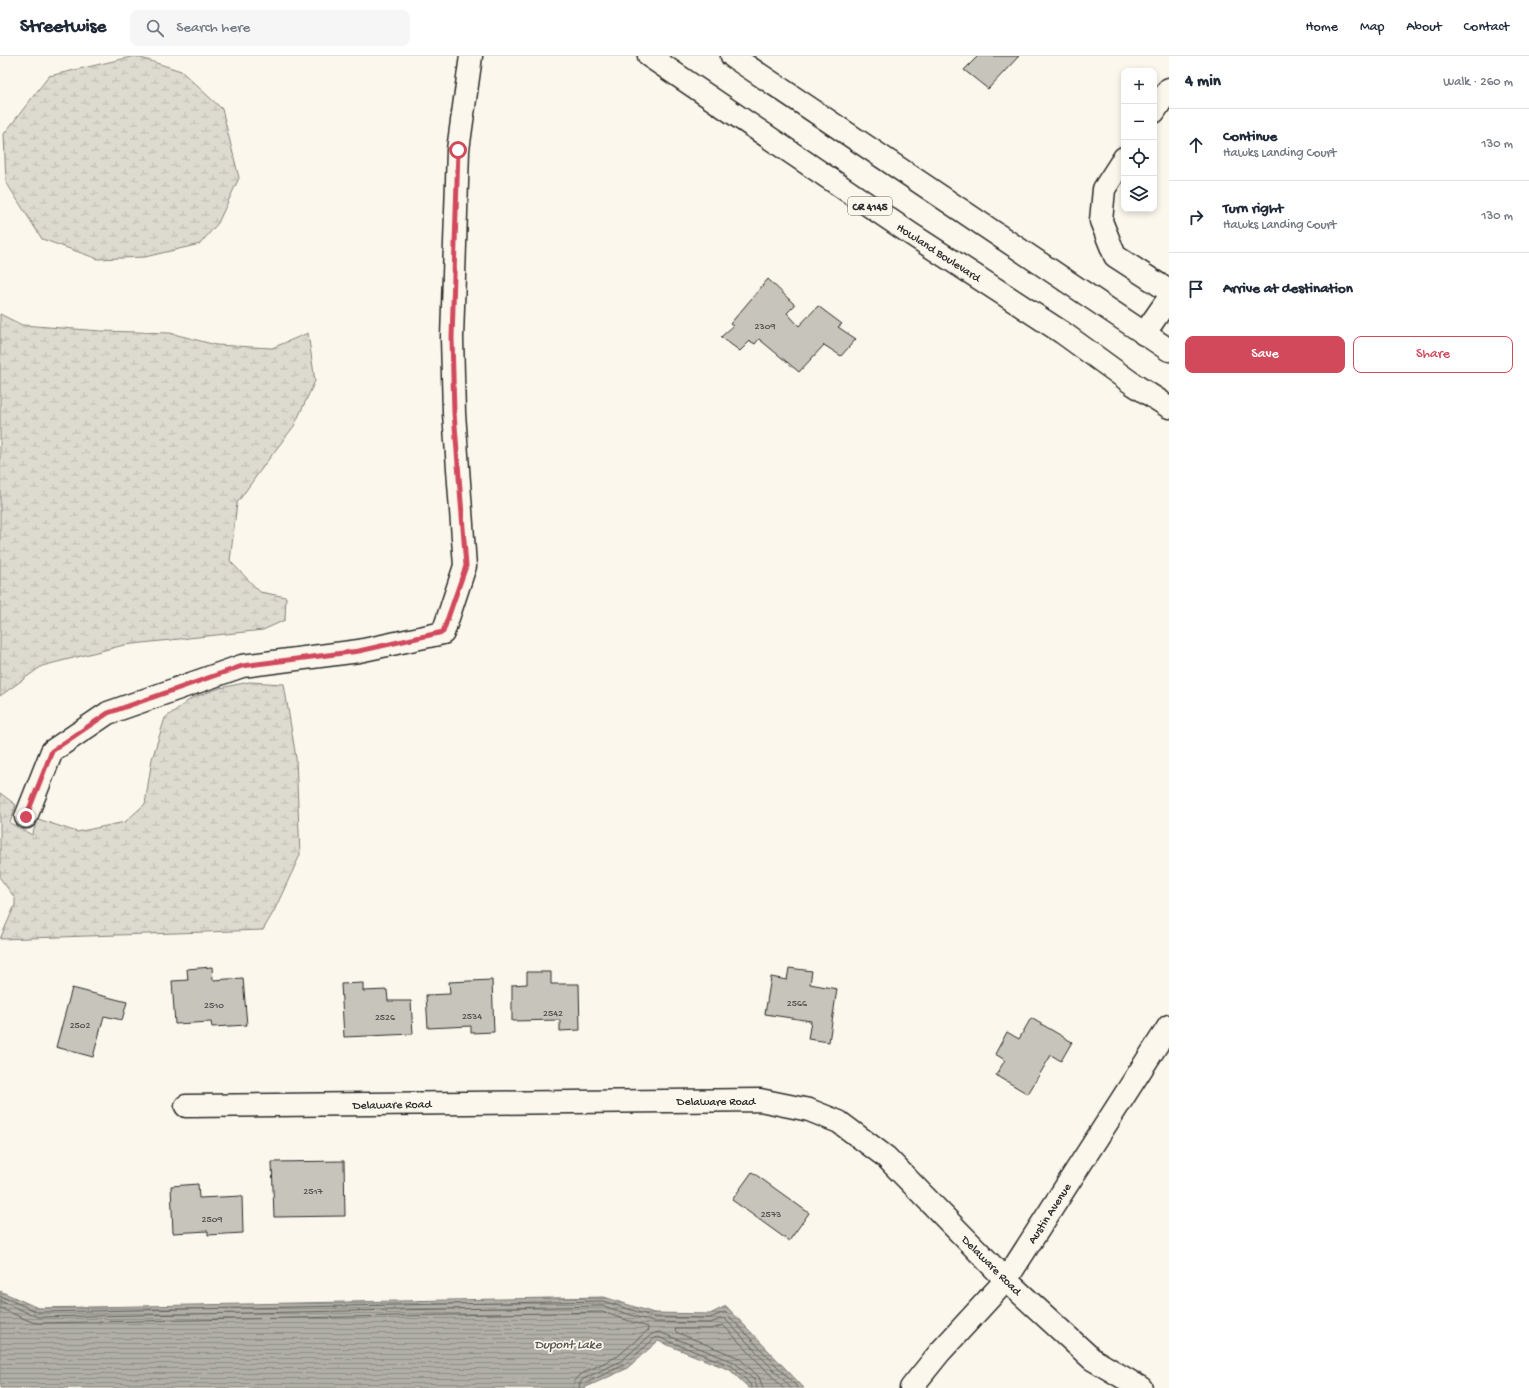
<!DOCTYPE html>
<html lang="en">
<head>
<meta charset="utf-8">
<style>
  :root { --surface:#fff; --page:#f6f6f7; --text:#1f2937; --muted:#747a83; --line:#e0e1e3; --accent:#d1495b }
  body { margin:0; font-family:"Gochi Hand",sans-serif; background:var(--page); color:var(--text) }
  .controls { position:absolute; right:12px; top:12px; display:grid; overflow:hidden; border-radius:8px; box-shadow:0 2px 6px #0003 }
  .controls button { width:36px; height:36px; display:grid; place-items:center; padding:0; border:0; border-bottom:1px solid var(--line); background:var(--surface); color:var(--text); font:20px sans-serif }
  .stop { position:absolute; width:12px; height:12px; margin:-9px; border:3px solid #d1495b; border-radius:50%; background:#fff }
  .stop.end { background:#d1495b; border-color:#fff; box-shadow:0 1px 4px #0008 }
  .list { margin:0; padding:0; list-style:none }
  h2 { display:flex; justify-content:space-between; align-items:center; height:52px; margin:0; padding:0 16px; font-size:17px }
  h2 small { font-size:13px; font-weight:400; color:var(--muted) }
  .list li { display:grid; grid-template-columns:26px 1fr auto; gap:12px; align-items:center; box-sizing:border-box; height:72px; padding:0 16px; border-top:1px solid var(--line) }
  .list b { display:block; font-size:15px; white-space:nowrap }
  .list p { margin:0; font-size:13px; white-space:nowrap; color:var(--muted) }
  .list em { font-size:13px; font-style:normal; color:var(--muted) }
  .actions { display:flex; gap:8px; padding:12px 16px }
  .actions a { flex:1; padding:9px 0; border:1px solid var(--accent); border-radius:8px; text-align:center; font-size:14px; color:var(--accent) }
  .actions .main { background:var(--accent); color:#fff }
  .icon { flex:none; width:22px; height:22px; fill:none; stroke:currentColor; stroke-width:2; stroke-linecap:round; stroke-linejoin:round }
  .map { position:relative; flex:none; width:1169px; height:1332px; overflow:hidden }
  header { display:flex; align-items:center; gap:24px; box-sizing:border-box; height:56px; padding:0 20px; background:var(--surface); border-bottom:1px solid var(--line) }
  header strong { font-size:19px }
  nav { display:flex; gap:22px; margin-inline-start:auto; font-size:14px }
  .search { width:280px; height:36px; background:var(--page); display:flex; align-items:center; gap:10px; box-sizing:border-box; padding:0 14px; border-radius:8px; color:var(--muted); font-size:15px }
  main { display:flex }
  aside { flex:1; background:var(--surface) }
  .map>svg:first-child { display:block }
  .wetland { fill:url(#wetland-marsh); stroke:#84827e }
  .water { fill:url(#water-rules); stroke:#7b7a75 }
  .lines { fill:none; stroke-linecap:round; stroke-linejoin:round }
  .shore { stroke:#61605d; stroke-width:1 }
  .building { fill:#c7c4bc; stroke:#2b2b2b }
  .minor-casing { stroke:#2b2b2b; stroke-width:25 }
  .major-casing { stroke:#2b2b2b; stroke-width:25 }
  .minor { stroke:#fbf7ec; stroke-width:22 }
  .major { stroke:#fbf7ec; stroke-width:22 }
  .route { stroke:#d1495b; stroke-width:5 }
  .labels { text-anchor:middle; stroke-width:3.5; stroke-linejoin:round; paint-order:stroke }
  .number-label { font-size:10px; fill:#52514f }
  .shield { fill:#fbf7ec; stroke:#696865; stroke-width:1 }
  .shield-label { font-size:11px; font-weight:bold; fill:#2b2b2b }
  .street-label { font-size:12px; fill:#2b2b2b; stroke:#fbf7ec }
  .water-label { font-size:13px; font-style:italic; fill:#5a5956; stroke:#fbf7ec }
</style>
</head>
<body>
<header>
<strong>Streetwise</strong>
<div class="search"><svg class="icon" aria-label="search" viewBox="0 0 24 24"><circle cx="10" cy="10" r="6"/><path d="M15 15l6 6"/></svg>Search here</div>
<nav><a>Home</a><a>Map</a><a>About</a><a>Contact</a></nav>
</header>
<main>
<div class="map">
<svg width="1169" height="1332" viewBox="0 0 1169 1332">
  <defs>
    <pattern id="wetland-marsh" width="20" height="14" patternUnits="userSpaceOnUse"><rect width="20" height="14" fill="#dddad0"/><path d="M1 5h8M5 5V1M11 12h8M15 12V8" fill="none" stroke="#bebbb3"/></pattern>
    <pattern id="water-rules" width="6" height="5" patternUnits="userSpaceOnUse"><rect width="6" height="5" fill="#b1afa7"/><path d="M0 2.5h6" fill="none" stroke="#908f88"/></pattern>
  </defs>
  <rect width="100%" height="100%" fill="#fbf7ec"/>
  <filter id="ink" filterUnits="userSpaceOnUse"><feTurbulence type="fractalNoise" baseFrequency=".025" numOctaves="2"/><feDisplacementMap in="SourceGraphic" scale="8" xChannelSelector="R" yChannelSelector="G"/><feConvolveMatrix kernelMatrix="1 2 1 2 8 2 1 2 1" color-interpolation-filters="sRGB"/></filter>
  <g filter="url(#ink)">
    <!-- wetland -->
    <g class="wetland">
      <path d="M135,0L181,15L222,53L239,122L218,167L200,188L145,201L98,203L42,183L6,126L4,78L49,20Z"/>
      <path d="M0,258L22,269L101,275L170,277L216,289L272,292L308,277L315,325L294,370L265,408L237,447L230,505L260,536L286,541L285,564L263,574L124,589L42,610L0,640Z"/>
      <path d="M249,626L284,628L296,702L300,799L274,855L263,874L0,883L15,849V842L0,822V737L16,749L10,767L32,779L38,763L77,776L125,766L145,748L152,703L165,662L192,642L220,632Z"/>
    </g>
    <!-- water -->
    <path class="water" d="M0,1235L38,1252L604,1241L654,1257L710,1258L726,1250L804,1332H749L730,1314L658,1285L626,1313L584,1332H0Z"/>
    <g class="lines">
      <!-- shore -->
      <g class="shore">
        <path d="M0,1240L38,1256L603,1245L654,1261L710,1262L725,1256L798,1332"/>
        <path d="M0,1245L38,1261L603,1250L653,1266L710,1267L724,1262L791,1332"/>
        <path d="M0,1252L32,1266L38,1267L602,1256L648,1271V1274L618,1300L579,1319L574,1325L573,1332"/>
        <path d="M579,1332L580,1327L583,1323L621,1305L652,1278L659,1276L734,1306L755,1325L757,1332"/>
        <path d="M584,1332L586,1327L624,1309L655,1282L658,1281L732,1310L750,1328L752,1332"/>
        <path d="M763,1332L759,1321L739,1302L676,1276L675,1273H712L723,1269L783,1332"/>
      </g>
    </g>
    <!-- building -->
    <g class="building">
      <path d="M978,0H1019L988,33L964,14Z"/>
      <path d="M768,223L795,249L787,257L799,270L818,250L842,268L838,271L856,283L841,300L824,289L799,316L759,283L755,288L750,285L740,295L721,281L733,270L730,268Z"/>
      <path d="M212,911L213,924L243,922L247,969L212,971L211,966L175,968L172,925L188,924L187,913Z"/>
      <path d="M789,912L812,915L810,928L837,933L829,986L808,983L811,965L765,958L771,921L787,924Z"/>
      <path d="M527,916H551V928H579L580,974L560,975V964L512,965V929L527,928Z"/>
      <path d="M492,924L494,976L471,977V970L428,972L426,939L450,938L449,926Z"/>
      <path d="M363,927V935L387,934L388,945H411L413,978L344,981L341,928Z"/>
      <path d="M72,932L127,946L122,964L104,960L93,1001L56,991Z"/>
      <path d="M1031,962L1072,986L1061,1005L1051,999L1028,1038L996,1019L1005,1004L995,998L1007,976L1019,983Z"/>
      <path d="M344,1105L345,1160L274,1161L272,1106Z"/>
      <path d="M752,1116L809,1157L789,1185L732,1144Z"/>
      <path d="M198,1128L199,1142L242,1140L243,1177L208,1179V1175L173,1177L171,1130Z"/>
    </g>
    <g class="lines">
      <defs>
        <g id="minor">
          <path d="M1154,56L1169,33"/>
          <path d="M1124,102L1104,133L1101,165L1115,200L1169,235"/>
          <path d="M1144,278L1169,242"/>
          <path d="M26,761L52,695L108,657L242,610L359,595L443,577L465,510L454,357L452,282L458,94L471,0"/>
          <path d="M186,1050L760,1044L809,1054L839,1066L886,1101L1006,1224L1092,1303L1141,1332"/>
          <path d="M911,1332L940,1296L1006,1224L1169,970"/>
        </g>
        <g id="major">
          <path d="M649,0L911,178L1063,277L1133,328L1169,351"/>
          <path d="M732,0L1169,294"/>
        </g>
      </defs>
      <!-- minor casing -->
      <use href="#minor" class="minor-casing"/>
      <!-- major casing -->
      <use href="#major" class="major-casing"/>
      <!-- minor -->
      <use href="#minor" class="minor"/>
      <!-- major -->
      <use href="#major" class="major"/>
    </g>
  </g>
  <g class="lines" filter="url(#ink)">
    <!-- route -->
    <path class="route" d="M26,761L52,695L108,657L242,610L359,595L443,576L466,510L454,357L452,282L458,94"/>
  </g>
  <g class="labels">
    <!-- number labels -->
    <g class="number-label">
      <text x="765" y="273">2309</text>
      <text x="797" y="950">2566</text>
      <text x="214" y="952">2510</text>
      <text x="553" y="960">2542</text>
      <text x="472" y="963">2534</text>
      <text x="385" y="964">2526</text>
      <text x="80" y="972">2502</text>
      <text x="313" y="1138">2517</text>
      <text x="771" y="1161">2573</text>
      <text x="212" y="1166">2509</text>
    </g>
    <!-- shield labels -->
    <rect class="shield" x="848" y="141" width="44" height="18" rx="3"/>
    <g class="shield-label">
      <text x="870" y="154">CR 4145</text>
    </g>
    <!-- street labels -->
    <g class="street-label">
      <text transform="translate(939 196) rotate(33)" y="4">Howland Boulevard</text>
      <text x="716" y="1049">Delaware Road</text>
      <text transform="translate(392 1048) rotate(-1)" y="4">Delaware Road</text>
      <text transform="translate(1049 1157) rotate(-57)" y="4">Austin Avenue</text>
      <text transform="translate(992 1209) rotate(45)" y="4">Delaware Road</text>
    </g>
    <!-- water labels -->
    <g class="water-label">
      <text x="568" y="1292">Dupont Lake</text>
    </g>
  </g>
</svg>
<div class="controls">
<button>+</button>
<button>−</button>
<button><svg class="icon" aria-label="locate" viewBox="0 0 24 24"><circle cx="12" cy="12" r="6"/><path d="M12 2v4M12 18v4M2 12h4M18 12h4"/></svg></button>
<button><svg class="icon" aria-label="layers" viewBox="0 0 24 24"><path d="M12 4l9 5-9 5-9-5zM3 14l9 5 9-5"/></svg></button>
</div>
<div class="stop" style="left:458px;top:94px"></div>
<div class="stop end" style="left:26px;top:761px"></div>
</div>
<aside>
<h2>4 min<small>Walk · 260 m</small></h2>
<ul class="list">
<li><svg class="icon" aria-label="ahead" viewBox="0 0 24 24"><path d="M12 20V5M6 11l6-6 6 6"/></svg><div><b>Continue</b><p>Hawks Landing Court</p></div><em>130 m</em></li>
<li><svg class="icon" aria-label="right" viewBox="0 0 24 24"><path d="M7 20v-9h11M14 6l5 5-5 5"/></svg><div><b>Turn right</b><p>Hawks Landing Court</p></div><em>130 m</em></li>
<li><svg class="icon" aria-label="arrive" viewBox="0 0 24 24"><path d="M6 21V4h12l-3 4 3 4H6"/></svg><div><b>Arrive at destination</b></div></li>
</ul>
<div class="actions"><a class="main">Save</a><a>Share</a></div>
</aside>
</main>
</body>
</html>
